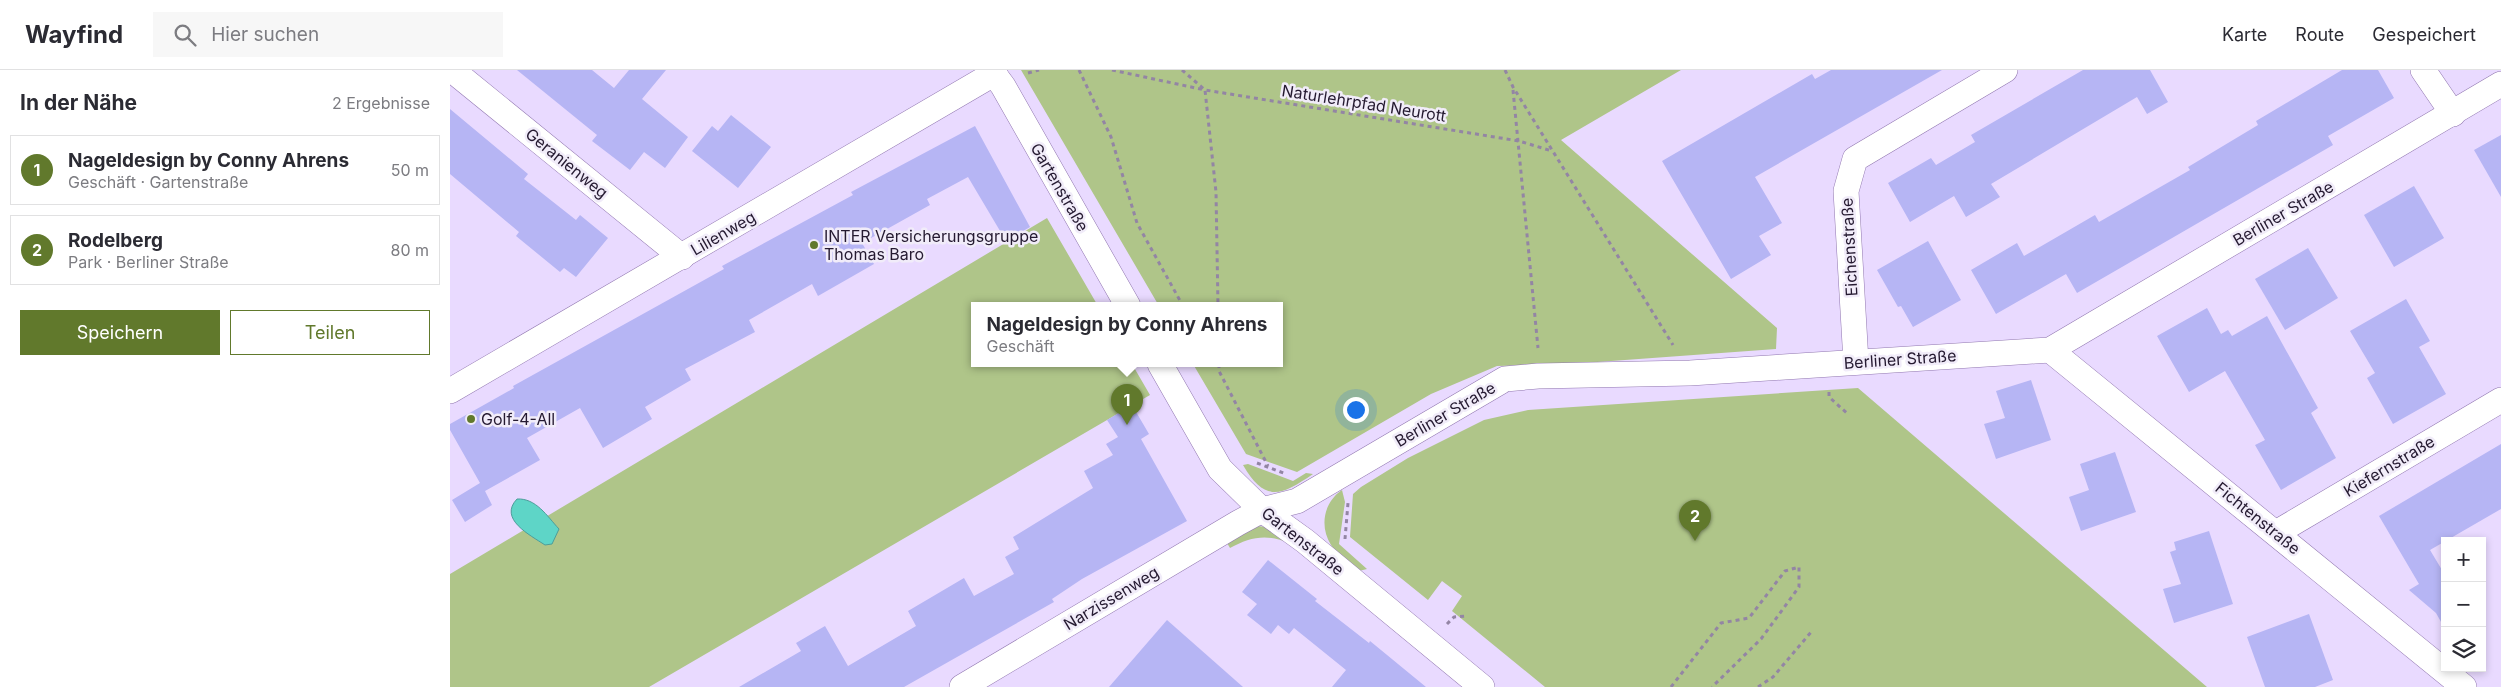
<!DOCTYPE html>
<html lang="de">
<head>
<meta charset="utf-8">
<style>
  :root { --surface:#fff; --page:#f7f7f7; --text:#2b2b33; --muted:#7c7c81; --line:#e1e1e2; --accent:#61792c }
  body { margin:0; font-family:Inter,sans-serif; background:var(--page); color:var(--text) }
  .controls { position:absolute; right:15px; bottom:15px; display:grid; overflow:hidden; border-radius:0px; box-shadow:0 2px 8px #0003 }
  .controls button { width:45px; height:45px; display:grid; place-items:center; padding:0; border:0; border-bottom:1px solid var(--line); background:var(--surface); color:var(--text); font:25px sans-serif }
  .you { position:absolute; left:905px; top:339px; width:18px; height:18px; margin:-12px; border:4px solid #fff; border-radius:50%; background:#1a73e8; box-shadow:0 0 0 8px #1a73e833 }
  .badge { display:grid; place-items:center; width:32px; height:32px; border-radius:50%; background:var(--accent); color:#fff; font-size:16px; font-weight:700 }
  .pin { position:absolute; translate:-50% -41px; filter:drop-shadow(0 1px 2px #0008) }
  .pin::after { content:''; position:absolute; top:26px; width:18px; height:15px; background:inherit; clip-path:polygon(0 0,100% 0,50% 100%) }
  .popup { position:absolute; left:521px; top:232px; width:312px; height:65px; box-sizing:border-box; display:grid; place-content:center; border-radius:0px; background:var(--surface); filter:drop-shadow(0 1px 4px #0005); font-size:16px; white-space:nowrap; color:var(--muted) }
  .popup b { font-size:19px; color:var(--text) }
  .popup::after { content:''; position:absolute; left:50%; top:100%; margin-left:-10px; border:10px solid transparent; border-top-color:var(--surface) }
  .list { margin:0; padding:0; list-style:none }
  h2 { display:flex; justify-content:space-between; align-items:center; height:65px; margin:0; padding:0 20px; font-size:21px }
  h2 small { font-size:16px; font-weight:400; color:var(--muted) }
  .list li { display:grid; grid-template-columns:32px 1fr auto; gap:15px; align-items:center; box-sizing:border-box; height:70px; margin:0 10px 10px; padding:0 10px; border:1px solid var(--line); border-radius:0px }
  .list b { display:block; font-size:19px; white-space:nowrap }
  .list p { margin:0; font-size:16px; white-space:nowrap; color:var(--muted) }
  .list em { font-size:16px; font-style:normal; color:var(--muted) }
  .actions { display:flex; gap:10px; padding:15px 20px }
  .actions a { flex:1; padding:11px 0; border:1px solid var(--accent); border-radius:0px; text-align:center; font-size:18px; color:var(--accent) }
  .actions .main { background:var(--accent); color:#fff }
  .icon { flex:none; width:28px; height:28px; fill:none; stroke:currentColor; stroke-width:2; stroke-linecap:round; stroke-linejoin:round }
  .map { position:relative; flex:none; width:2051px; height:617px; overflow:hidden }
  header { display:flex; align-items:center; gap:30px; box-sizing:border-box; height:70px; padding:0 25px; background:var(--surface); border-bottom:1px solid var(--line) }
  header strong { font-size:24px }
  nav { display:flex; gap:28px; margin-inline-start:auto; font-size:18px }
  .search { width:350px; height:45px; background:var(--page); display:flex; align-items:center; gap:12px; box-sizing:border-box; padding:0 18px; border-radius:0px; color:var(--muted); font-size:19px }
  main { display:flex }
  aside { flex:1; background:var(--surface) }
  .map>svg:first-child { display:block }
  .green { fill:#afc589 }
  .water { fill:#5ed5c7; stroke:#4d9d9a }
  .building { fill:#b6b5f4 }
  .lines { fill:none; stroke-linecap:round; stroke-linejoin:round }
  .street-casing { stroke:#9177b0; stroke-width:26 }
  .path { stroke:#9385a4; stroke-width:3; stroke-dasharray:4 4; stroke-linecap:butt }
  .street { stroke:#fff; stroke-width:25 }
  .poi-dot { fill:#61792c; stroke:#f1ecf9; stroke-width:2 }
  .labels { text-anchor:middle; stroke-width:5; stroke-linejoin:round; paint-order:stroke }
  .street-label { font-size:16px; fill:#251a31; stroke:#f1ecf9 }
  .poi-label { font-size:16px; fill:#251a31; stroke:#f1ecf9; text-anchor:start }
</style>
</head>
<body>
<header>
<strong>Wayfind</strong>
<div class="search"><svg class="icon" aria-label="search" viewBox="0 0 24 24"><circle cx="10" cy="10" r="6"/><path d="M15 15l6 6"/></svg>Hier suchen</div>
<nav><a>Karte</a><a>Route</a><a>Gespeichert</a></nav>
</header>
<main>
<aside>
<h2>In der Nähe<small>2 Ergebnisse</small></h2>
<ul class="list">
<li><span class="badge">1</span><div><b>Nageldesign by Conny Ahrens</b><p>Geschäft · Gartenstraße</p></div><em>50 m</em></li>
<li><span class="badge">2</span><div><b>Rodelberg</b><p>Park · Berliner Straße</p></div><em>80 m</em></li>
</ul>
<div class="actions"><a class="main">Speichern</a><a>Teilen</a></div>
</aside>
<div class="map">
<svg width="2051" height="617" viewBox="0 0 2051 617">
  <rect width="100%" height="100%" fill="#e9daff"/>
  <!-- green -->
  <g class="green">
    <path d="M571,0H1231L1111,70L1327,258L1326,279L1120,294L1047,296L981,324L847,402L796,384L743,294H830V236H709Z"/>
    <path d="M597,148L648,236H524V294H682L700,325L199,617H0V504Z"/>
    <path d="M1408,318L1757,617H1095L1002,541L1012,526L992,511L978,530L900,467L903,424L911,417L958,388L1034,350L1078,340Z"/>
    <path d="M798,394L843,411L856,403L863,404C831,426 815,433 793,395Z"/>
    <path d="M892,420L895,432L889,474L917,499L909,501C901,493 887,485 881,475C869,456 874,432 892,420Z"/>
    <path d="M808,456L823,458L840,474C818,463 800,467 780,478L777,473Z"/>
  </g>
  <!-- water -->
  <path class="water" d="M67,429C86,428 97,446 109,459L102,474L95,475C80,465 48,449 67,429Z"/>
  <!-- building -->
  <g class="building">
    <path d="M67,0H142L164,18L179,0H216L192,29L238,67L215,98L194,82L180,100L142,71L147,65Z"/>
    <path d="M1381,0H1492L1305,107L1332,153L1309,166L1321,185L1281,209L1212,91L1362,4L1365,9Z"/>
    <path d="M1633,0H1700L1718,32L1697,44L1687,27L1541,114L1550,127L1516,147L1504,126L1460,152L1438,113L1481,88L1486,95L1525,72L1521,65Z"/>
    <path d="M1892,0H1928L1944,28L1878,66L1883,75L1627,223L1616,204L1546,244L1521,200L1567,173L1574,186L1645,145L1649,152L1740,100L1738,97L1808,55L1806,51Z"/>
    <path d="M0,39L78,104L74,109L126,150L130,145L158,168L126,207L114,198L110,202L66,166L69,162L0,104Z"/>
    <path d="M281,45L321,77L288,118L242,81L262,56L268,61Z"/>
    <path d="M525,56L580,157L556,171L518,107L477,129L480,135L412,173L424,194L368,226L362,214L299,250L305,262L235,299L241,310L195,337L202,349L153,378L130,338L77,368L90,390L35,421L42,435L15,452L2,430L30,413L0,360V354L64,318L63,316L274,199L272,196L403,125L401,122Z"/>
    <path d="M2051,65V127L2024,80Z"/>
    <path d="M1964,116L1994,168L1944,197L1914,145Z"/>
    <path d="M1478,171L1511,230L1463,257L1451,236L1448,237L1427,200Z"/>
    <path d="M1858,178L1888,228L1835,260L1805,209Z"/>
    <path d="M1956,229L1980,271L1969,277L1996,324L1943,354L1917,308L1925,303L1900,261Z"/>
    <path d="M1757,238L1771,264L1778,260L1782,266L1817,246L1868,338L1861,343L1886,388L1831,420L1805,375L1815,370L1775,301L1739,322L1707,266Z"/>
    <path d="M1581,310L1601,370L1546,389L1534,354L1555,348L1546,321Z"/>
    <path d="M682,335L699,364L691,369L737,451L632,509L602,529L604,532L454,617H289L351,581L346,573L375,556L398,596L466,556L458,541L514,508L524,526L564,504L555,487L569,479L563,467L643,418L634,401L663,385L656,374L668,367L657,350Z"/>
    <path d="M2051,374V439L1980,480L1992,500L1995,499V559L1986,543L1959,520L1969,514L1929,446Z"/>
    <path d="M1665,382L1686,442L1631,461L1619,427L1639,420L1630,394Z"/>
    <path d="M1759,461L1783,534L1724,553L1713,519L1731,514L1720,482L1726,480L1724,472Z"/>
    <path d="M818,490L867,529L865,531L919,573L920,571L976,617H882L896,600L844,558L839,564L828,555L821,564L797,545L807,534L792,522Z"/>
    <path d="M1859,544L1883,610L1865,617H1815L1797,567Z"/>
    <path d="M717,550L759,587L793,617H659Z"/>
  </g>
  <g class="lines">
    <defs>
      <g id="street">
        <path d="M2,0L232,187"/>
        <path d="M541,0L553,16L678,236"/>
        <path d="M1973,0L2003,44"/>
        <path d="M1600,280L2014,617"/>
        <path d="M1406,292L1396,121L1405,89L1555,0"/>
        <path d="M710,294L770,399L812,440L855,471L1032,617"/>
        <path d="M0,321L545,3"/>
        <path d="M1826,463L2051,330"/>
        <path d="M512,617L788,453L812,440L847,431L1055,309L1088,306L1240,303L1600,280L2051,14"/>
      </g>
    </defs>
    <!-- street casing -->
    <use href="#street" class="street-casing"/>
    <!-- path -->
    <g class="path">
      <path d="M629,0L661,67L687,153L733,236"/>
      <path d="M662,0L755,20L766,122L768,236"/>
      <path d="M732,0L755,20L1069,71L1102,81"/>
      <path d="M1055,0L1063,17L1223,275"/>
      <path d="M578,3L589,0"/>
      <path d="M1063,20L1088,278"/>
      <path d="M769,294V301L818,396"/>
      <path d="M1379,322V327L1399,345"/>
      <path d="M807,393L836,404"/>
      <path d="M895,469L898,433"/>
      <path d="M997,554L1004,547L1017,546"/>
      <path d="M1221,617L1271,553L1299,548L1335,501L1349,497V517L1311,569L1262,617"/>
      <path d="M1308,617L1323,607L1362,561"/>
    </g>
    <!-- street -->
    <use href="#street" class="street"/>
  </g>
  <!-- markers -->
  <g class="poi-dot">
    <circle cx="364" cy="175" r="5"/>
    <circle cx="21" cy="349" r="5"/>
  </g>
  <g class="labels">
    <!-- street labels -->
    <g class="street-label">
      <text transform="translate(914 33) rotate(9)" y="6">Naturlehrpfad Neurott</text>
      <text transform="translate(117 93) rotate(39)" y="6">Geranienweg</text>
      <text transform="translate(610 117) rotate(60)" y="6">Gartenstraße</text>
      <text transform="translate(1833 143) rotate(-30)" y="6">Berliner Straße</text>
      <text transform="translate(273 163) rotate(-30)" y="6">Lilienweg</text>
      <text transform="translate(1399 177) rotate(-93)" y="6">Eichenstraße</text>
      <text transform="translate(1450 289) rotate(-4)" y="6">Berliner Straße</text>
      <text transform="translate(995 344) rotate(-30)" y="6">Berliner Straße</text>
      <text transform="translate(1939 396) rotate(-31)" y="6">Kiefernstraße</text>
      <text transform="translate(1808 448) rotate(39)" y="6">Fichtenstraße</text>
      <text transform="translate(853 471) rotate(38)" y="6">Gartenstraße</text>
      <text transform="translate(661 528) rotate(-31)" y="6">Narzissenweg</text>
    </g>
    <!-- poi labels -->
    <g class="poi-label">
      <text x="374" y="172">INTER Versicherungsgruppe<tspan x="374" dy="18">Thomas Baro</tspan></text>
      <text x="31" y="355">Golf-4-All</text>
    </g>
  </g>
</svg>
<div class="controls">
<button>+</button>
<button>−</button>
<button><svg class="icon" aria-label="layers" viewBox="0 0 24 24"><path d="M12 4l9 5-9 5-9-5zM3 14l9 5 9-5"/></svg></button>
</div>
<div class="you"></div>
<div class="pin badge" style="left:677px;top:355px">1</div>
<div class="popup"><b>Nageldesign by Conny Ahrens</b>Geschäft</div>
<div class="pin badge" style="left:1245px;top:471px">2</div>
</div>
</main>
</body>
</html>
